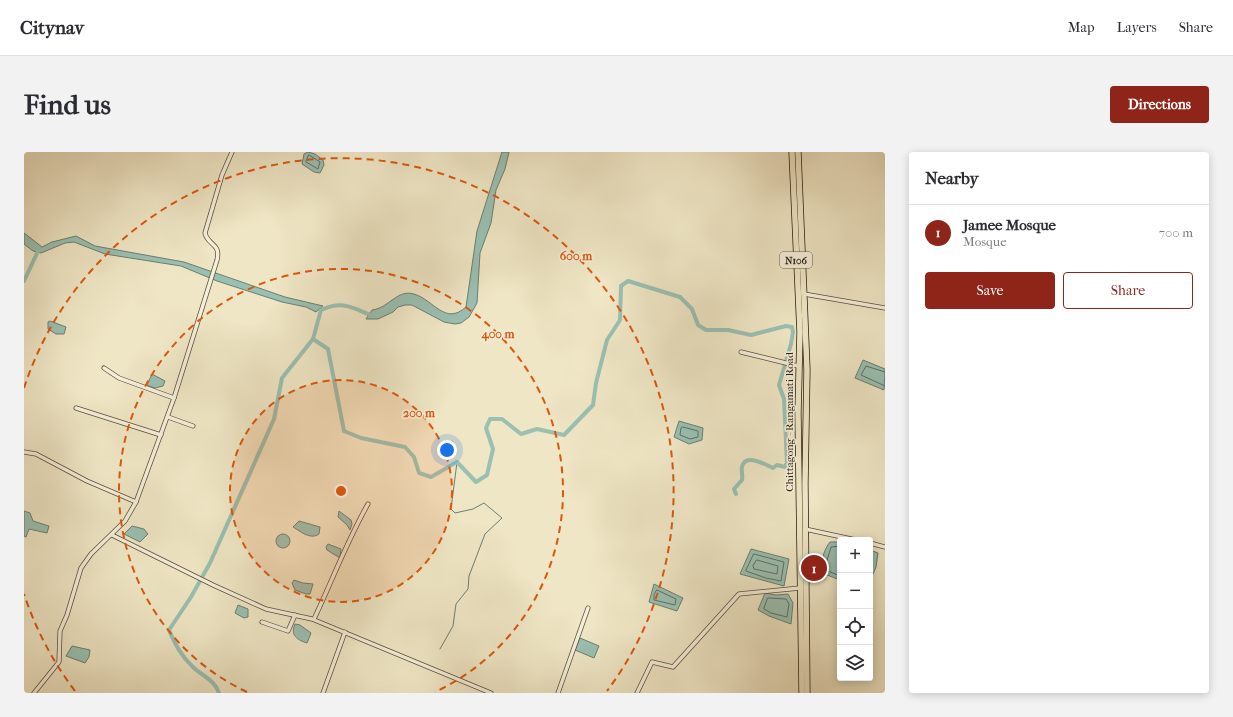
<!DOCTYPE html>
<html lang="en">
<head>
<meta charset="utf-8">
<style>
  :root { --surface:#fff; --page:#f2f2f3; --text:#2b2b33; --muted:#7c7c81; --line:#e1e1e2; --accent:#8f2418 }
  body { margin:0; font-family:"IM FELL French Canon",serif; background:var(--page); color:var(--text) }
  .controls { position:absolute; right:12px; bottom:12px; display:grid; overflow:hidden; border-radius:4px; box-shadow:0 2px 10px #0003 }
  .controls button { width:36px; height:36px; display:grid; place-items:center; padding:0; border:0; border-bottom:1px solid var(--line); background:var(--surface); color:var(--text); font:20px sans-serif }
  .you { position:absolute; left:423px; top:298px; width:14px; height:14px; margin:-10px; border:3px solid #fff; border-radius:50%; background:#1a73e8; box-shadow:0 0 0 6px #1a73e833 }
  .badge { display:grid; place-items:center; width:26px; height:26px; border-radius:50%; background:var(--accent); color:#fff; font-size:13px; font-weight:700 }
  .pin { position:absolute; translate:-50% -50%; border:2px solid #fff; box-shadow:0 1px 4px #0006 }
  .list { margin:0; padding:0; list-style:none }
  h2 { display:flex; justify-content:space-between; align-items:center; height:52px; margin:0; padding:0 16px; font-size:17px }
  h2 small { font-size:13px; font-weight:400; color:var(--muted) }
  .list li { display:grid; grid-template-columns:26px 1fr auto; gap:12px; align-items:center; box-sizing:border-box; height:56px; padding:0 16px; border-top:1px solid var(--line) }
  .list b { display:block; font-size:15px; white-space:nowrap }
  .list p { margin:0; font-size:13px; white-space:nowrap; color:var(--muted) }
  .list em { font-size:13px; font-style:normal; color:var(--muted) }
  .actions { display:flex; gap:8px; padding:12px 16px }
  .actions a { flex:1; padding:9px 0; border:1px solid var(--accent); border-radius:4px; text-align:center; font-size:14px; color:var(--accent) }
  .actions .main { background:var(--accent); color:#fff }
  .icon { flex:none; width:22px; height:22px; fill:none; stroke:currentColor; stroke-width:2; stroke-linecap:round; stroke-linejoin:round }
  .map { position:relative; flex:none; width:861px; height:541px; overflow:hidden; border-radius:4px }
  header { display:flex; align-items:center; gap:24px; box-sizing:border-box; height:56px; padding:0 20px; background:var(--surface); border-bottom:1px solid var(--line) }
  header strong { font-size:19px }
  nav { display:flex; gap:22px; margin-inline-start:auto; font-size:14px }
  .intro { display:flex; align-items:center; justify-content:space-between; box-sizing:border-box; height:96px; padding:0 24px }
  h1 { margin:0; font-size:28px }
  .button { padding:10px 18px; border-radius:4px; background:var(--accent); color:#fff; font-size:14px; font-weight:700 }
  main { display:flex; gap:24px; padding:0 24px }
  aside { flex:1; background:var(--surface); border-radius:4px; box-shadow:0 2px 10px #0003 }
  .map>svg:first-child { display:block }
  .water { fill:#9ac0b2; stroke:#6b7e72 }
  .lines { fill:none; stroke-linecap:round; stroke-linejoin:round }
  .shore { stroke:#606e62; stroke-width:1 }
  .stream { stroke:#6b7e72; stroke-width:1 }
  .canal { stroke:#9ac0b2; stroke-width:4 }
  .minor-casing { stroke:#584e3e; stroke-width:5 }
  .highway-casing { stroke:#251b11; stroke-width:7 }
  .minor { stroke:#f5efd9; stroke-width:3.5 }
  .highway { stroke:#efe6c5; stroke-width:5.5 }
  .ring { fill:none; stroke:#de560c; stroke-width:2; stroke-dasharray:7 5 }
  .labels { text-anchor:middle; stroke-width:3; stroke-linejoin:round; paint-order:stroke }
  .shield { fill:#f5efd9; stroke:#635b4d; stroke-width:1 }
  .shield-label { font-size:10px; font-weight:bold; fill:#251b11 }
  .street-label { font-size:11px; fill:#251b11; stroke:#f5efd9 }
  .centre { fill:#de560c; stroke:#f5efd9; stroke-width:2 }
  .ring-label { font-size:12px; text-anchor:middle; font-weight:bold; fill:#de560c; stroke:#f5efd9; stroke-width:3; stroke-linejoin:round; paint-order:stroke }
</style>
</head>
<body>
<header>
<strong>Citynav</strong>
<nav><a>Map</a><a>Layers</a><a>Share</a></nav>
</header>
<div class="intro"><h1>Find us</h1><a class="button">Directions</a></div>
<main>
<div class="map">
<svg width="861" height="541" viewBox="0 0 861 541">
  <rect width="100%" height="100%" fill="#efe6c5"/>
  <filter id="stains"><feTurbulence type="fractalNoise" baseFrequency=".005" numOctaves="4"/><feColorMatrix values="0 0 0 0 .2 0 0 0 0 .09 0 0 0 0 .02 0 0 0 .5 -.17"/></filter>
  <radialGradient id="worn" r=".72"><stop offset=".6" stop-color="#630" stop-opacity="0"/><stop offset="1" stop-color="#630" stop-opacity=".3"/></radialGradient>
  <!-- water -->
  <g class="water">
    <path d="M284,0L291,2L299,8L300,13L296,21L290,20L278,12L280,2Z"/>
    <path d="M478,0H485L481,17L472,38L467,71L456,101L453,151L445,165L437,171L431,172L420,170L388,153H381L374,155L369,160L354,167H342L348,158C365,156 373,137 390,142C410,148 421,174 442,155L453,79Z"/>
    <path d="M0,81L18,95L28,90L52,84L71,94L160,110L261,145L299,154L292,160L282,155L258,150L193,129L157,114L81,102L50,90L41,91L17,101L9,99L0,92Z"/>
    <path d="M26,169L42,175L40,182H32L24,177V170Z"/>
    <path d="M839,208L861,217L860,238L831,226Z"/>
    <path d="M128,222L141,229L139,234L131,236L123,233Z"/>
    <path d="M655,269L679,276L678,288L665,292L650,285Z"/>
    <path d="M0,359L6,361L9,369L25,374L23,381L5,377L2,385L0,384Z"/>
    <path d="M315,359L327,368L328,372L326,378L323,373L314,365Z"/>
    <path d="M275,369L296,375L295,382C287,388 277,380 269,375Z"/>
    <path d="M108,374L120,377L124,382L116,390L100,382Z"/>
    <circle cx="259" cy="389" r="7"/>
    <path d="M806,390H816V428L798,421C796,411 800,397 806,390Z"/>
    <path d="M304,392L317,397L316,406L303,398L302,395Z"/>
    <path d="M727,397L765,407L760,434L716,422Z"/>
    <path d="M846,398L854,401L852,415L846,429Z"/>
    <path d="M270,428L279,431L289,432L286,442H282L271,438L268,431Z"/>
    <path d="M630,432L659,446L653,459L625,450Z"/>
    <path d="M741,441L752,443L764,442L769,451L767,472L745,464L734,458Z"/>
    <path d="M214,453L224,457V465L220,466L211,461Z"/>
    <path d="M271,472L276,473L287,481L283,491C273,488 266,483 271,472Z"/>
    <path d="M556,486L575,494L570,506L551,498Z"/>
    <path d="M48,494L66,498L65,505L61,511L42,504Z"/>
  </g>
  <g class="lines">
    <!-- shore -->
    <g class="shore">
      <path d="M285,3L296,10L294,17L282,10Z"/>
      <path d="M861,220L842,214L837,223L861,234"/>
      <path d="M659,275L674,279V285L666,287L656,283L657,276Z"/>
      <path d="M816,394L807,395L801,415L804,419L816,424"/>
      <path d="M730,402L760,410L757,429L742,426L722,419Z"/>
      <path d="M733,408L754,414L753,422L730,417L729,414Z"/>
      <path d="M633,438L652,447L651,453L630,448V443Z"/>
      <path d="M744,446L762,447L765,452L763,465L747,461L740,457Z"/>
    </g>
    <!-- stream -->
    <path class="stream" d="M416,497L429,474L432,452L444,437L445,424L461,382L478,366L460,351L449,357L431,361L427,357L433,310"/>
    <!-- canal -->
    <g class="canal">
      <path d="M0,129L15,97"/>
      <path d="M289,187L304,197L320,279L337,286L381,295L390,305L395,321L407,325L433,310L452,330L463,323L469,297L462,276L466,267H478L497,282L513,277L540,283L569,253L572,231L583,188L596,168L597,134L604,129L656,145L668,157L674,173L682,178H704L727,183L762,174L768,175L769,180L767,192L755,233L760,247L763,311L761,315L753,313L749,316C742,313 721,300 718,315C717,319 719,323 718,328L710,337L712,342"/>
      <path d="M195,541C191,528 178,524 169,515C157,504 151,492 145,478L167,445L186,411L250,267L258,226L289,187L297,158C320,148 328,156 349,164"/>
    </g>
    <defs>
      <g id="minor">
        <path d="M780,142L861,156"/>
        <path d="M717,200L774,214"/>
        <path d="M80,216L95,226L150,246"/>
        <path d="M52,256L137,283"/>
        <path d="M144,265L169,274"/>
        <path d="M0,300L12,302L63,329L112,350"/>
        <path d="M781,377L832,388"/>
        <path d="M88,383L189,433L242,457L288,467L467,541"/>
        <path d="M846,391L861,395"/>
        <path d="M290,467C308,429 323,389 344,352"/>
        <path d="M238,470L264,479L271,463"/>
        <path d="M10,541L35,510L36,479L43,463L57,416L67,402L101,369L112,350L150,246L193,108C197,91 184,94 181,81L198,23L208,0"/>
        <path d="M299,541L321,480"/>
        <path d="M534,541L564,456"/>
        <path d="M613,541L628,510L649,515L715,442L776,436"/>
      </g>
      <g id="highway">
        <path d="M768,0L776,180L774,261L778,541"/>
        <path d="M774,0L783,218L781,331L783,541"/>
      </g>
    </defs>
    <!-- minor casing -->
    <use href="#minor" class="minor-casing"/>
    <!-- highway casing -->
    <use href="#highway" class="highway-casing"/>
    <!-- minor -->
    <use href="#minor" class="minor"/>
    <!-- highway -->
    <use href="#highway" class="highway"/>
  </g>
  <!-- distance rings -->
  <circle cx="317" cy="339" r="111" fill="#de560c" fill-opacity=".12"/>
  <g class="ring">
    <circle cx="317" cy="339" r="111"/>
    <path d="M223 540A222 222 0 1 1 411 540"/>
    <path d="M51 539A333 333 0 0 1 0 442M0 236A333 333 0 1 1 583 539"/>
  </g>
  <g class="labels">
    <!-- shield labels -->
    <rect class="shield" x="756" y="100" width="32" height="16" rx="3"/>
    <g class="shield-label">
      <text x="772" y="112">N106</text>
    </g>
    <!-- street labels -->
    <g class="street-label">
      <text transform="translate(765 270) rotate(-90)" y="4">Chittagong - Rangamati Road</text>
    </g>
  </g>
  <circle cx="317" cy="339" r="6" class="centre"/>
  <g class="ring-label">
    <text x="552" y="108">600 m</text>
    <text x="474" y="186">400 m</text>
    <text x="395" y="265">200 m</text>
  </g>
  <rect width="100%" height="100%" filter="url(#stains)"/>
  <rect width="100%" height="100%" fill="url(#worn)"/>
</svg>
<div class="controls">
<button>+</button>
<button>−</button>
<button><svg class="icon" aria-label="locate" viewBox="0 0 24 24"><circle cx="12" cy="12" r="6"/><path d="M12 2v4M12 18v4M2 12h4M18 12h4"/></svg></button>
<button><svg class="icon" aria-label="layers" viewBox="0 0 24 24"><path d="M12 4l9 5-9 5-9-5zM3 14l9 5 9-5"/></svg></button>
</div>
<div class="you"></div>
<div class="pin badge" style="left:790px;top:416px">1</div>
</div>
<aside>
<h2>Nearby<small></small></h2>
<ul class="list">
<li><span class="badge">1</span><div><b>Jamee Mosque</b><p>Mosque</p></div><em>700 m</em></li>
</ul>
<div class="actions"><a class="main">Save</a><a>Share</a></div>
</aside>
</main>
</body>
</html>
